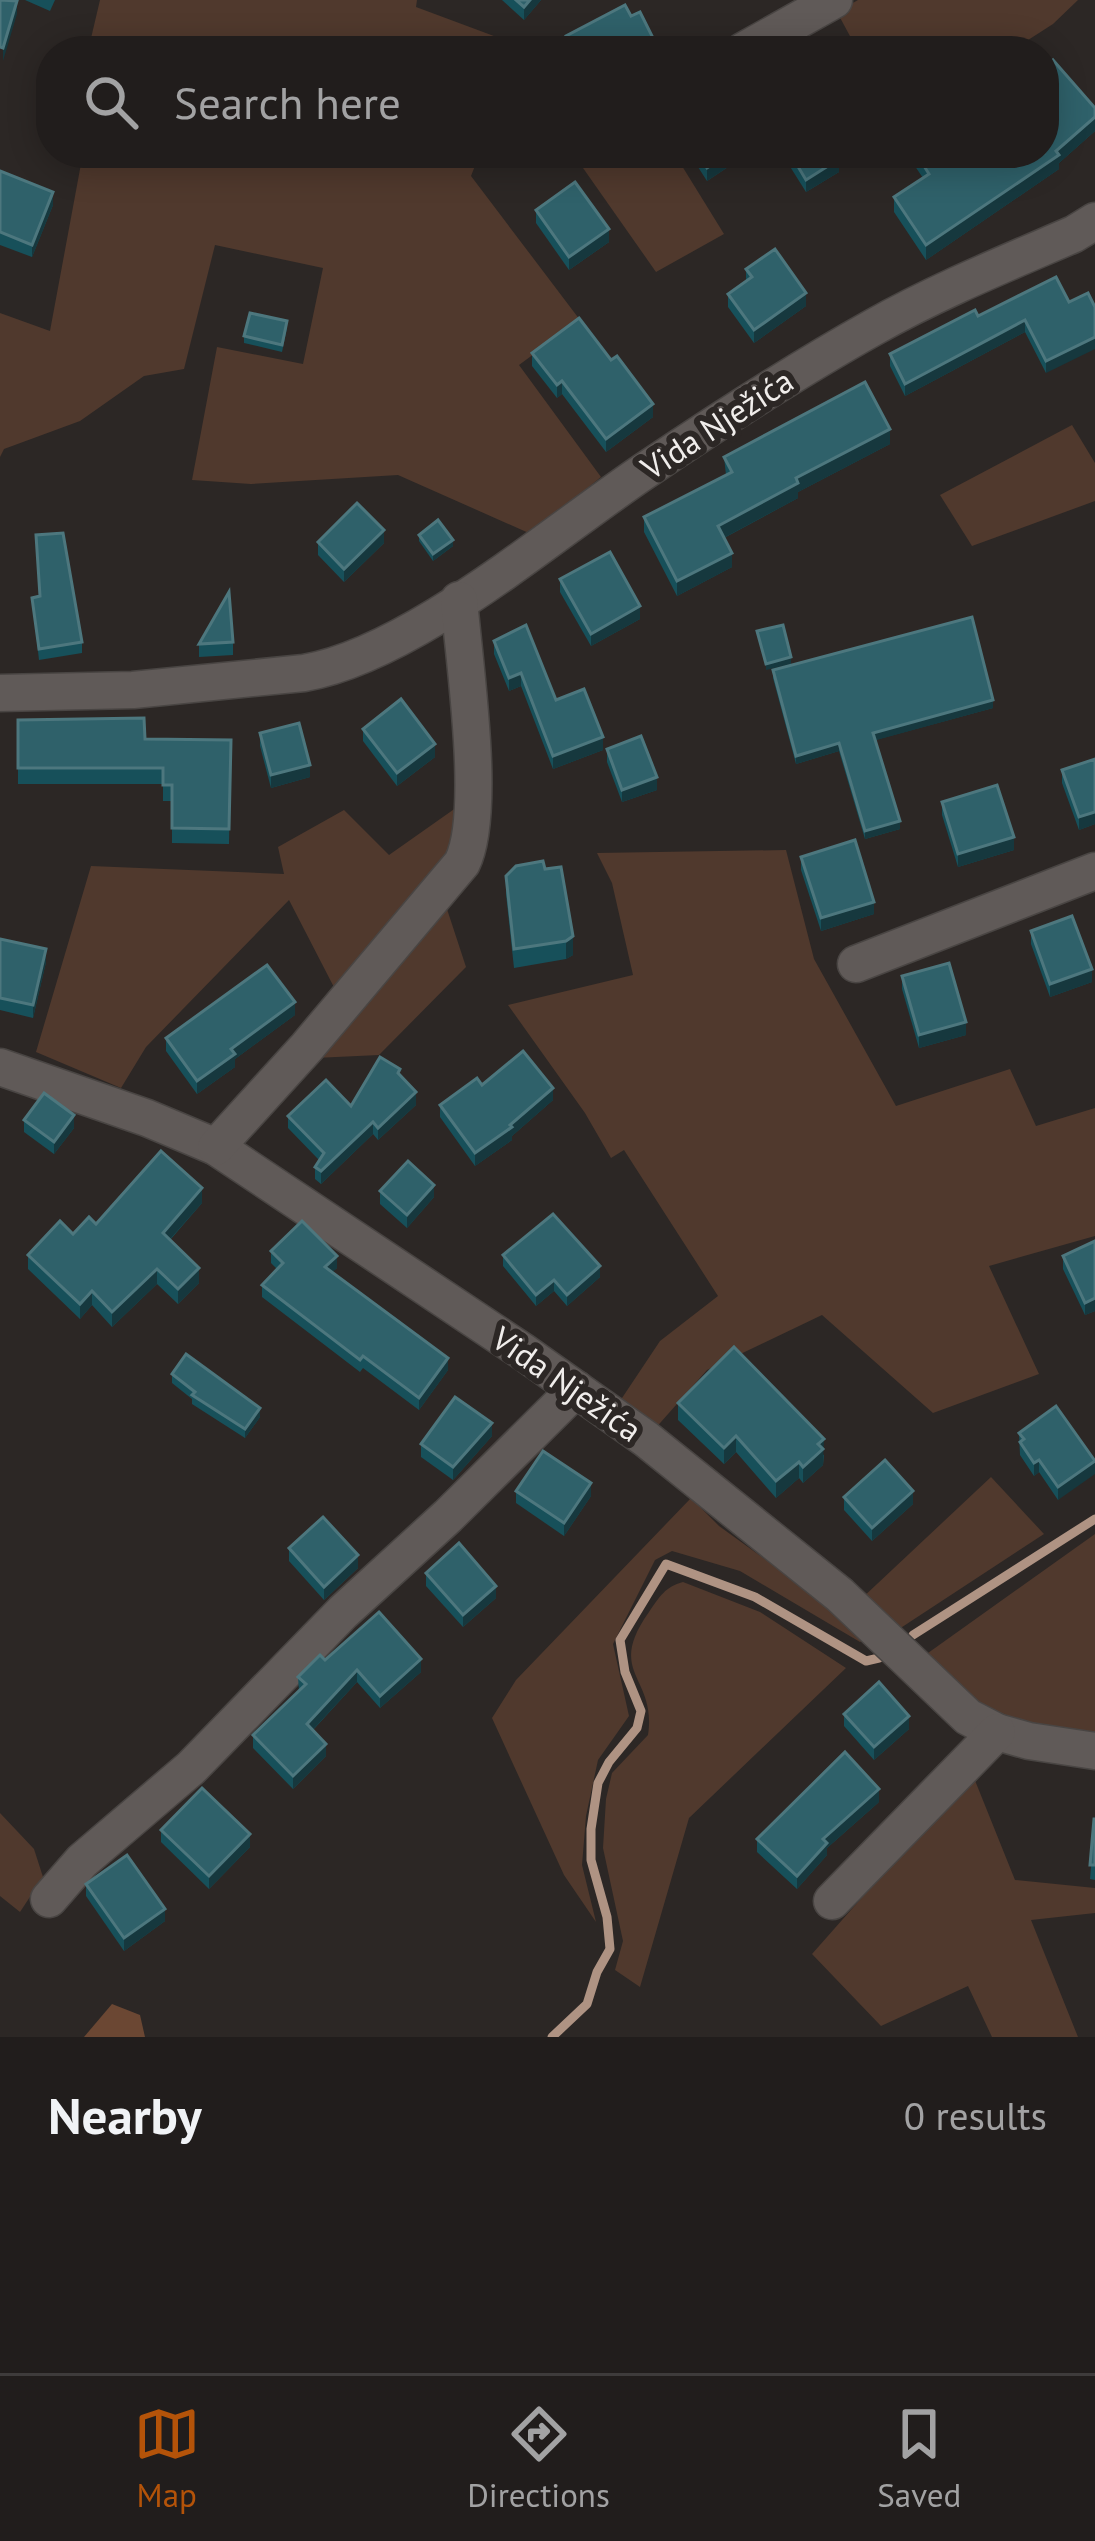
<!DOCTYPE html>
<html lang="en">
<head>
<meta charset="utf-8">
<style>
  :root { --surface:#211d1c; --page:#292625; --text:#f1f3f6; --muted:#a2a2a3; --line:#3e3b3b; --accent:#b45309 }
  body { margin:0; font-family:"PT Sans",sans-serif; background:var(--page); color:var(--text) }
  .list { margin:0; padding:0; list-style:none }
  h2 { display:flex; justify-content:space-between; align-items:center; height:156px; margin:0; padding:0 48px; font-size:51px }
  h2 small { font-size:39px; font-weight:400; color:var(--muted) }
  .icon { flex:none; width:66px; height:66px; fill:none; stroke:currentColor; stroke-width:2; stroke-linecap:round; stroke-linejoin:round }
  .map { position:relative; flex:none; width:1095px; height:2037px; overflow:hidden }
  .search { position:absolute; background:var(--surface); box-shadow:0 6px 30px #0003; left:36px; right:36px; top:36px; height:132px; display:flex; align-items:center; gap:30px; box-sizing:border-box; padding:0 42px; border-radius:48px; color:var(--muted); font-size:45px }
  .sheet { height:336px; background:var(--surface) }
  nav { display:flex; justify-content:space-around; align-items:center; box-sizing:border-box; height:168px; border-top:3px solid var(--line); background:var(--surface); font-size:33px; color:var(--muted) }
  nav a { display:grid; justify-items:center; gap:6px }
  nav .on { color:var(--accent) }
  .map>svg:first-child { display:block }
  .green { fill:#50392d }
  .forest { fill:#6b4733 }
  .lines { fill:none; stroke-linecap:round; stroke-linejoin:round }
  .stream { stroke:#af9383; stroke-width:9 }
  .minor-casing { stroke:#494543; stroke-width:39 }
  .minor { stroke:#605a58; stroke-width:36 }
  .wall { fill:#17505a }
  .shaded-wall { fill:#16383e }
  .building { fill:#2f616a; stroke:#4d777e; stroke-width:3 }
  .labels { text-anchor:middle; stroke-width:12; stroke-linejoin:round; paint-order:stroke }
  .street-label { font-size:33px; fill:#f0edeb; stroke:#2c2725 }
</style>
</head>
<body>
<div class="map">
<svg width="1095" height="2037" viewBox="0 0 1095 2037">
  <rect width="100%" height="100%" fill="#2c2725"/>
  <!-- green -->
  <g class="green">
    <path d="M100,0H417L416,7L526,48L88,51Z"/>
    <path d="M858,0H1078L1053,24L1011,51H858L837,12Z"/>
    <path d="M83,153H480L471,176L580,320L519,365L601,477L531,534L398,475L251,484L192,480L217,347L303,364L323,268L215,245L184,369L144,376L80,421L4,449L0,457V313L50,331Z"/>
    <path d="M584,153H674L724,234L656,272L576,158Z"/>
    <path d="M1072,425L1095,463V501L972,546L940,495Z"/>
    <path d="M460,805L451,854L338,995L289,900L146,1047L121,1088L36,1052L91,866L284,874L278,847L344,810L389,855Z"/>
    <path d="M786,850L814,959L896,1106L1010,1069L1036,1126L1095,1108V1236L989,1266L1039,1374L933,1413L822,1315L707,1370L653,1431L620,1401L660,1341L718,1296L624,1150L611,1158L585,1113L508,1005L633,975L612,883L597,853Z"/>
    <path d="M445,903L466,967L379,1055L315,1058Z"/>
    <path d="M991,1477L1044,1534L893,1633L860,1600Z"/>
    <path d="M691,1498L719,1526L870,1635L860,1642L740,1571L672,1551L655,1560L613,1644L629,1716L598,1760L586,1816L582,1865L596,1922L564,1875L492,1718L516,1680Z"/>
    <path d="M1095,1534V1736C1014,1729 980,1713 921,1658Z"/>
    <path d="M683,1582L760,1612L846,1668L689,1818L640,1987L615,1970L623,1941L603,1848L606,1799L612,1773L648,1735C657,1676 605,1674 649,1612C660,1596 665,1587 683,1582Z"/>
    <path d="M972,1773L1015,1880L1095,1888V1913L1031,1920L1078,2037H992L968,1986L881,2026L812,1954Z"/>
    <path d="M0,1813L34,1849L43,1877L20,1912L0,1896Z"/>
  </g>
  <!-- forest -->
  <path class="forest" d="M112,2004L140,2015L145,2037H84Z"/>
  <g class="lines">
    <!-- stream -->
    <g class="stream">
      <path d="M913,1635L1095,1519"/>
      <path d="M552,2037L587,2004L597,1972L610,1949L607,1917L591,1860V1829L598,1783L609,1762L637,1728L641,1711L625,1672L620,1640L666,1564L755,1597L866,1661L879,1658"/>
    </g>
    <defs>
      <g id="minor">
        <path d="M743,51L834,0"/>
        <path d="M0,693L133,690L304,673C414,654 554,531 649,468C723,418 797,370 874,327C938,291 1007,263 1074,234L1095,221"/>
        <path d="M856,964L1095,871"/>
        <path d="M0,1067L147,1118L216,1147L522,1351L646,1439L840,1595L968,1717L997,1732L1029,1741L1095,1751"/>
        <path d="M216,1147L307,1047L462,863C487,813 464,662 459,600"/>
        <path d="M49,1899L82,1861L191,1768L343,1612L448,1516L576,1389"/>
        <path d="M832,1901L997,1732"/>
      </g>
    </defs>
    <!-- minor casing -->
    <use href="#minor" class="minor-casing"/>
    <!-- minor -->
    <use href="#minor" class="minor"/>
  </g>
  <!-- wall -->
  <g class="wall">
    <path d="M25,0H55L50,11Z"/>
    <path d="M502,0H541L524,20Z"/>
    <path d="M1095,108V131L1059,163V169L926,260L894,212V197L923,178L906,153H1044Z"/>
    <path d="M689,153H749L707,181Z"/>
    <path d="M784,153H835L839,172L806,192L784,157Z"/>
    <path d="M0,171L53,205L32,257L0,245Z"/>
    <path d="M536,210L609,242L569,270L536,223Z"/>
    <path d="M746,269L806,306L754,343L728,307V294L746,281Z"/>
    <path d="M1069,302L1046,373L1025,332L905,396L890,366V354L978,316Z"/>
    <path d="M287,328L282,352L244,343V336Z"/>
    <path d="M532,353L611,360L653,417L606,452L562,394L557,398L532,366Z"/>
    <path d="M890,444L798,492V498L724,538L732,567L677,596L644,532V517L726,475L724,457Z"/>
    <path d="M419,535L453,546L433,561L419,541Z"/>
    <path d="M318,542L384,543L344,582L318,555Z"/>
    <path d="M560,579L640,619L591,646L560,592Z"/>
    <path d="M40,597L82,642V653L39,660L32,598Z"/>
    <path d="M494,641L603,750L553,769L521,686L509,691L494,654Z"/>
    <path d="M233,642V655L199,657V644Z"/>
    <path d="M773,670L993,708L875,740L900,829L865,839L839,751L796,764L773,678Z"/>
    <path d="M18,720L145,739L231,740L229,844L172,843V801H163V784H18Z"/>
    <path d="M363,729L435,757L397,786L363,741Z"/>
    <path d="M260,733L310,777L271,788L260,746Z"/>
    <path d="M607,749L657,790L622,802L607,762Z"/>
    <path d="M1095,759V824L1079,830L1062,783V770Z"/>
    <path d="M942,802L1014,850L958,867L942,815Z"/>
    <path d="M801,857L874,914L821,931L801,870Z"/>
    <path d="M545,869L573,955L566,959L514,968L506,894V876Z"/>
    <path d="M1031,931L1092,982L1050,997L1031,944Z"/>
    <path d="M0,939L46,962L33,1018L0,1010Z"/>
    <path d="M902,976L966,1035L919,1048L902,989Z"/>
    <path d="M295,1015L235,1059V1067L197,1094L166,1051V1038Z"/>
    <path d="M400,1075L416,1105L378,1140L373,1134L321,1184L315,1179V1167L319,1160L288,1128V1116L351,1106Z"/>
    <path d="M482,1085L553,1100L512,1136V1140L475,1166L440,1117V1105Z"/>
    <path d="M24,1120L74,1128L54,1154L24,1132Z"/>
    <path d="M380,1191L434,1197L407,1228L380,1204Z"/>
    <path d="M202,1203L170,1240L199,1283L178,1304L157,1284L112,1327L92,1305L80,1319L28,1269V1255L96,1224Z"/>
    <path d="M1095,1241V1311L1085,1315L1063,1269V1256Z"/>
    <path d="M271,1251L337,1268L332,1272L448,1370L419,1410L363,1368L360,1372L262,1297V1285L277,1269L271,1263Z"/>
    <path d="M503,1255L600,1277L567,1306L554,1291L536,1306L503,1266Z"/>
    <path d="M172,1374L260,1417L245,1438L192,1404V1399L172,1383Z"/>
    <path d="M678,1403L824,1455L823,1465L803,1483L799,1478L776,1498L736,1452L724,1464L678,1420Z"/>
    <path d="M1019,1433L1095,1461L1058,1500L1039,1472L1034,1476L1020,1455Z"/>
    <path d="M492,1436L453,1480L421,1457V1444Z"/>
    <path d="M516,1491L591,1496L564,1536L516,1503Z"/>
    <path d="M844,1497L913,1504L872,1541L844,1510Z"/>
    <path d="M289,1548L358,1568L324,1600L289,1561Z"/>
    <path d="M426,1573L496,1598L463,1627L426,1586Z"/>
    <path d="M325,1660L421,1672L380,1708L357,1682L313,1730L326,1756L293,1789L253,1748V1735L299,1691L298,1677Z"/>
    <path d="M844,1714L909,1729L874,1760L844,1726Z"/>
    <path d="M879,1802L827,1848V1855L797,1889L757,1852V1839Z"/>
    <path d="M1095,1819V1880L1090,1879Z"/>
    <path d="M161,1830L250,1847L209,1889L161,1842Z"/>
    <path d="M86,1884L165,1921L124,1951L86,1896Z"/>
  </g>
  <!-- shaded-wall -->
  <g class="shaded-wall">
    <path d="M530,0H541L524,20V7Z"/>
    <path d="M17,1V14L3,61V48Z"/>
    <path d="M1095,117V131L1059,163V169L926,260V245L1056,151Z"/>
    <path d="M730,153H749L707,181V168Z"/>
    <path d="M839,159V172L806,192V180Z"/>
    <path d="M53,192V205L32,257V245Z"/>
    <path d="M609,229V242L569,270V257Z"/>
    <path d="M806,293V306L754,343V330Z"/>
    <path d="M1025,320V332L905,396V384Z"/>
    <path d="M1095,337V349L1046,373V361Z"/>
    <path d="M562,381V394L557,398V385Z"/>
    <path d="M653,404V417L606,452V439Z"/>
    <path d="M890,429V444L798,492V498L718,541V526L796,478Z"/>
    <path d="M384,530V543L344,582V569Z"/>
    <path d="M453,540V546L433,561V554Z"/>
    <path d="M732,553V567L677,596V581Z"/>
    <path d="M640,606V619L591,646V634Z"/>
    <path d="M791,657V664L766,670V664Z"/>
    <path d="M521,673V686L509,691V678Z"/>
    <path d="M993,700V708L873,741V733Z"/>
    <path d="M603,737V750L553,769V756Z"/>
    <path d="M839,743V751L796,764V756Z"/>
    <path d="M435,744V757L397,786V773Z"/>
    <path d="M310,765V777L271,788V775Z"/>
    <path d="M657,777V790L622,802V790Z"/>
    <path d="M1095,812V824L1079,830V817Z"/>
    <path d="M900,821V829L865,839V831Z"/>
    <path d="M1014,837V850L958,867V854Z"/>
    <path d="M874,902V914L821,931V918Z"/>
    <path d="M573,936V955L566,959V941Z"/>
    <path d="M46,949V962L33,1018V1005Z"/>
    <path d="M1092,969V982L1050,997V984Z"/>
    <path d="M295,1002V1015L235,1059V1067L197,1094V1081L231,1049Z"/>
    <path d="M966,1022V1035L919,1048V1035Z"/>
    <path d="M553,1088V1100L512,1136V1140L475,1166V1153Z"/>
    <path d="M416,1092V1105L378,1140V1128Z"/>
    <path d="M74,1115V1128L54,1154V1142Z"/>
    <path d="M373,1122V1134L321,1184V1171Z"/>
    <path d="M434,1185V1197L407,1228V1215Z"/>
    <path d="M202,1188V1203L163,1247V1233Z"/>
    <path d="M337,1256V1268L325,1279V1267Z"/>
    <path d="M600,1266V1277L567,1306V1295Z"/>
    <path d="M199,1268V1283L178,1304V1289Z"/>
    <path d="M157,1269V1284L112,1327V1312Z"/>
    <path d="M554,1280V1291L536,1306V1295Z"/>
    <path d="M92,1291V1305L80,1319V1304Z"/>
    <path d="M1095,1298V1311L1085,1315V1303Z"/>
    <path d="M448,1358V1370L419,1410V1398Z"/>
    <path d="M260,1408V1417L245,1438V1429Z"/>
    <path d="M492,1423V1436L453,1480V1467Z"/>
    <path d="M736,1436V1452L724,1464V1448Z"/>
    <path d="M824,1439L823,1465L803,1483V1467L818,1444Z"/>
    <path d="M1039,1460V1472L1034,1476V1463Z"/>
    <path d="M1095,1461V1474L1058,1500V1487Z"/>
    <path d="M799,1462V1478L776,1498V1481Z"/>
    <path d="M591,1483V1496L564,1536V1523Z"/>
    <path d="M913,1491V1504L872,1541V1528Z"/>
    <path d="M358,1555V1568L324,1600V1587Z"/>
    <path d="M496,1586V1598L463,1627V1615Z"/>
    <path d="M421,1659V1672L380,1708V1696Z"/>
    <path d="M357,1670V1682L307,1736V1724Z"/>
    <path d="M909,1716V1729L874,1760V1747Z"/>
    <path d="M326,1744V1756L293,1789V1776Z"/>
    <path d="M879,1789V1802L827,1848V1855L797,1889V1876L823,1839Z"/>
    <path d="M250,1834V1847L209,1889V1876Z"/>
    <path d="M165,1909V1921L124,1951V1938Z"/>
  </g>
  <!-- building -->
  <g class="building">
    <path d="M0,0L17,1L3,48L0,47Z"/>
    <path d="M516,0H530L524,7Z"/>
    <path d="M625,5L631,16L640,12L654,40L648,44L652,51H572L566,36Z"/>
    <path d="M1053,60L1095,108V117L1056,151L1059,155L926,245L894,197L929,174L916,153H1044V68Z"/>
    <path d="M697,153H730L707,168Z"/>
    <path d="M790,153H835L839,159L806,180Z"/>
    <path d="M0,171L53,192L32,245L0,232Z"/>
    <path d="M575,182L609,229L569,257L536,210Z"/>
    <path d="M775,249L806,293L754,330L728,294L752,277L746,269Z"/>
    <path d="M1056,277L1069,302L1088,293L1095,307V337L1046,361L1025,320L905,384L890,354L975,310L978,316Z"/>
    <path d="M250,313L287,321L282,345L244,336Z"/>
    <path d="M579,318L611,360L617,356L653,404L606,439L562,381L557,385L532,353Z"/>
    <path d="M865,382L890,429L796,478L798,483L718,526L732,553L677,581L644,517L732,472L724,457Z"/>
    <path d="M357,503L384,530L344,569L318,542Z"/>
    <path d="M438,520L453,540L433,554L419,535Z"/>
    <path d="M63,533L82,642L39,649L32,598L40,596L36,535Z"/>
    <path d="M610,552L640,606L591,634L560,579Z"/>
    <path d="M229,592L233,642L199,644Z"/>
    <path d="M972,617L993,700L873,733L900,821L865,831L839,743L796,756L773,670Z"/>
    <path d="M526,625L556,700L584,689L603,737L553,756L521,673L509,678L494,641Z"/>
    <path d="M783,625L791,657L766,664L757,631Z"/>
    <path d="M401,699L435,744L397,773L363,729Z"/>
    <path d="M144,718L145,739L231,740L229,829L172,828V785H163V768H18V720Z"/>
    <path d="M299,723L310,765L271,775L260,733Z"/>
    <path d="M641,736L657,777L622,790L607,749Z"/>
    <path d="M1095,759V812L1079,817L1062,770Z"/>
    <path d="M997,785L1014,837L958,854L942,802Z"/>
    <path d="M855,840L874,902L821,918L801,857Z"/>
    <path d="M543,861L545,869L561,867L573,936L566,941L514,949L506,876L516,866Z"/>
    <path d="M1072,916L1092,969L1050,984L1031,931Z"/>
    <path d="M0,939L46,949L33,1005L0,998Z"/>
    <path d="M949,963L966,1022L919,1035L902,976Z"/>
    <path d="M267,965L295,1002L231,1049L235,1054L197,1081L166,1038Z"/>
    <path d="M523,1051L553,1088L510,1125L512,1127L475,1153L440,1105L477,1078L482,1085Z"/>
    <path d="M380,1057L400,1069L398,1073L416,1092L378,1128L373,1122L321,1171L315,1167L324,1153L288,1116L326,1080L351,1106Z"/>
    <path d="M44,1093L74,1115L54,1142L24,1120Z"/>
    <path d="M161,1151L202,1188L163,1233L199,1268L178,1289L157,1269L112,1312L92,1291L80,1304L28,1255L60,1221L73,1234L89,1217L96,1224Z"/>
    <path d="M408,1161L434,1185L407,1215L380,1191Z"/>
    <path d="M553,1214L600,1266L567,1295L554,1280L536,1295L503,1255Z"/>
    <path d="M302,1221L337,1256L325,1267L448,1358L419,1398L363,1356L360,1360L262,1285L283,1263L271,1251Z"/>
    <path d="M1095,1241V1298L1085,1303L1063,1256Z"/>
    <path d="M734,1347L824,1439L818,1444L823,1449L803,1467L799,1462L776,1481L736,1436L724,1448L678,1403Z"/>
    <path d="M186,1354L260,1408L245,1429L192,1395L195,1392L172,1374Z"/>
    <path d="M455,1397L492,1423L453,1467L421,1444Z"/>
    <path d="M1056,1406L1095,1461L1058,1487L1039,1460L1034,1463L1020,1442L1024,1439L1019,1433Z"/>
    <path d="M543,1451L591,1483L564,1523L516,1491Z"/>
    <path d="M885,1460L913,1491L872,1528L844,1497Z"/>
    <path d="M323,1517L358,1555L324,1587L289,1548Z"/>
    <path d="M459,1543L496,1586L463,1615L426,1573Z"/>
    <path d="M379,1612L421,1659L380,1696L357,1670L307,1724L326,1744L293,1776L253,1735L306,1684L298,1677L320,1655L325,1660Z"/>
    <path d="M879,1682L909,1716L874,1747L844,1714Z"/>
    <path d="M845,1752L879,1789L823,1839L827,1843L797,1876L757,1839Z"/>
    <path d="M202,1788L250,1834L209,1876L161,1830Z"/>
    <path d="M1094,1819H1095V1865H1090Z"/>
    <path d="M127,1855L165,1909L124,1938L86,1884Z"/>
  </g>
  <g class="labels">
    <!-- street labels -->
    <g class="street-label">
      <text transform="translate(717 424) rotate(-33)" y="12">Vida Nježića</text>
      <text transform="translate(567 1384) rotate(35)" y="12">Vida Nježića</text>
    </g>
  </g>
</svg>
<div class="search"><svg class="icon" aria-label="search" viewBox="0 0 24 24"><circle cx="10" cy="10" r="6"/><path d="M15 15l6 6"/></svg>Search here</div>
</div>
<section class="sheet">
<h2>Nearby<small>0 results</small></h2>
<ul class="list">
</ul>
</section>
<nav>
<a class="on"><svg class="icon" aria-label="map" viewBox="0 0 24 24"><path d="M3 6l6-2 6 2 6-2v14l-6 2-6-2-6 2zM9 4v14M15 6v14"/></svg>Map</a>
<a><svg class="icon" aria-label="directions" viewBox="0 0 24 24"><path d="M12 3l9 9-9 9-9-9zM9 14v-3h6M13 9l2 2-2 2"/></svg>Directions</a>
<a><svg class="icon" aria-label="saved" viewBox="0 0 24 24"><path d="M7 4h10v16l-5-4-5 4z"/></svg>Saved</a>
</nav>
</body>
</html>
